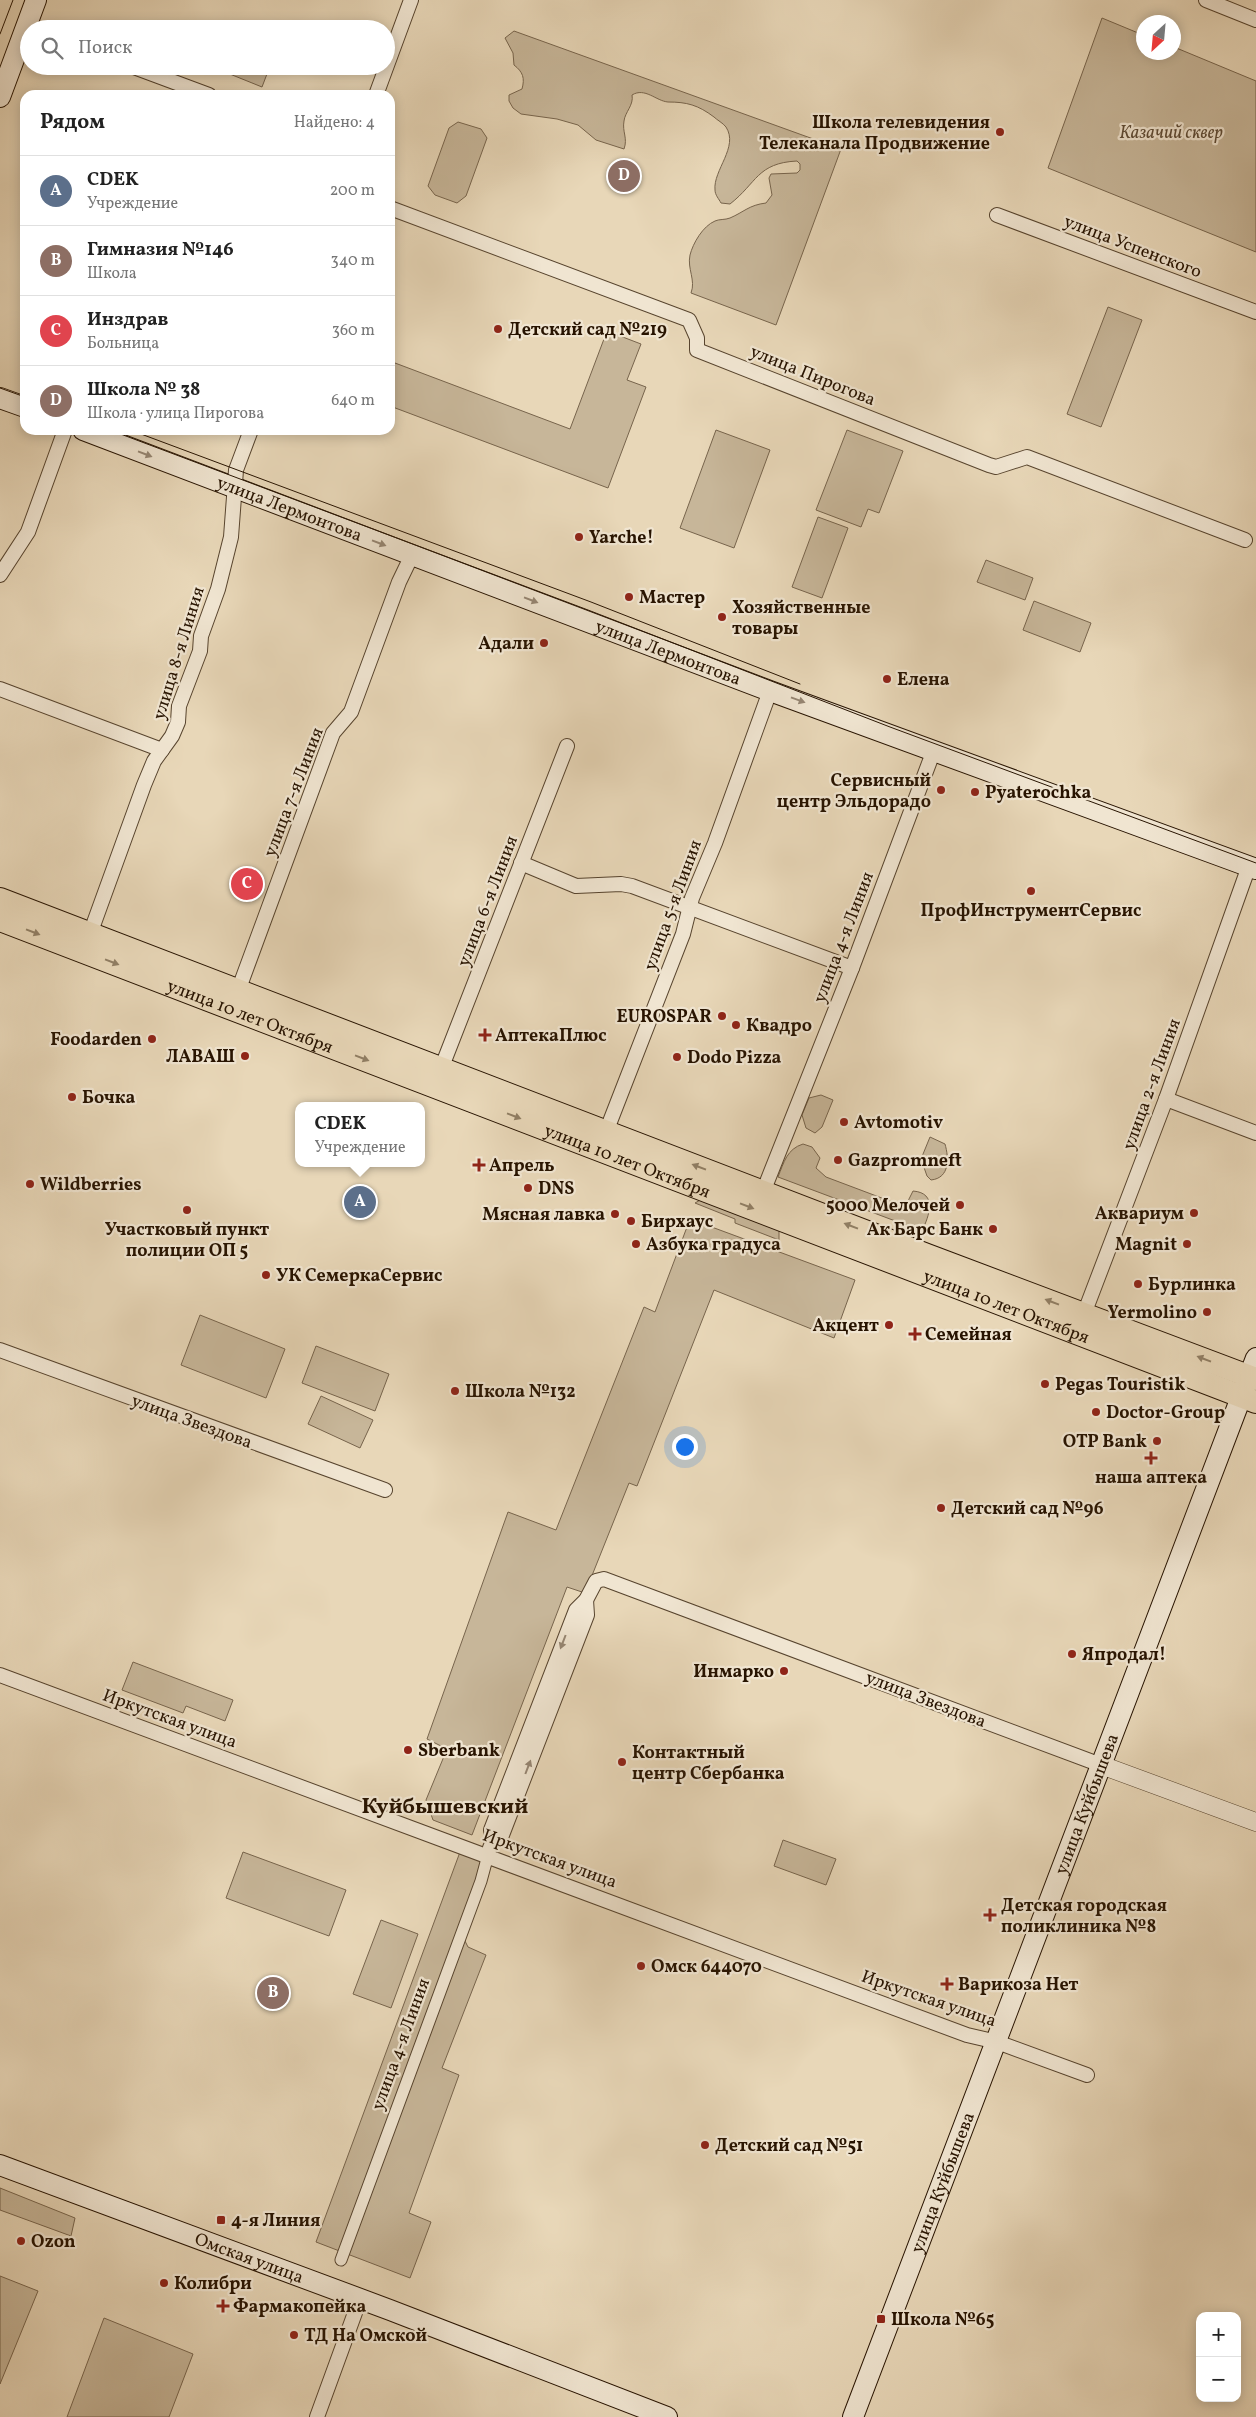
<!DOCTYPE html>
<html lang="ru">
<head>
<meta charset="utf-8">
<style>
  :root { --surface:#fff; --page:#f6f6f6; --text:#222; --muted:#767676; --line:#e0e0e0; --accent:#b45309 }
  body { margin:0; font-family:Vollkorn,serif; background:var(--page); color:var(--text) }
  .controls { position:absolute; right:15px; bottom:15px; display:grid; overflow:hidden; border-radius:10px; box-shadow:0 2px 12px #0003 }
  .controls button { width:45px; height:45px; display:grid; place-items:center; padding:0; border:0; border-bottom:1px solid var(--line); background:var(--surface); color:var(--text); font:25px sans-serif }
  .compass { position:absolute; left:1136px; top:15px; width:45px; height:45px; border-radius:50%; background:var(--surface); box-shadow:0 2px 12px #0003; rotate:206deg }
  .you { position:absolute; left:684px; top:1446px; width:18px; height:18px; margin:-12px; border:4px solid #fff; border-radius:50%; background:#1a73e8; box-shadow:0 0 0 8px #1a73e833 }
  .badge { display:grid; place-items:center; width:32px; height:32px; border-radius:50%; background:var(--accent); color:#fff; font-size:16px; font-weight:700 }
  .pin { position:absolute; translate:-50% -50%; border:2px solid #fff; box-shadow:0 1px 5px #0006 }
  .popup { position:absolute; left:295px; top:1102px; width:130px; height:65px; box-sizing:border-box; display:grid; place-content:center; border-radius:10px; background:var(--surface); filter:drop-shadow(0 1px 4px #0005); font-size:16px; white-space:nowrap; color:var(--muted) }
  .popup b { font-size:19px; color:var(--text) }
  .popup::after { content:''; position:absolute; left:50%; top:100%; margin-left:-10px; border:10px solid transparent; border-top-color:var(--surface) }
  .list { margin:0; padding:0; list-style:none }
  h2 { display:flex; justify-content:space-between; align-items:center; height:65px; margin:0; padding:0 20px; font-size:21px }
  h2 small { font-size:16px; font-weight:400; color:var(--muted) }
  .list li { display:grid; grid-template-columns:32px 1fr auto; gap:15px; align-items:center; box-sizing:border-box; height:70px; padding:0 20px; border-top:1px solid var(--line) }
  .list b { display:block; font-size:19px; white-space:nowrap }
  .list p { margin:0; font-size:16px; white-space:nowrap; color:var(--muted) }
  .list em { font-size:16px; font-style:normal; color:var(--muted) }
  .icon { flex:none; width:28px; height:28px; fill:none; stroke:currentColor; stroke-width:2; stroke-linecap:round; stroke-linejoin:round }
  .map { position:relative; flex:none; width:1256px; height:2417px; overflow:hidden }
  .search { position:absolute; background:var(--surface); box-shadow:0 2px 12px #0003; left:20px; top:20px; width:375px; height:55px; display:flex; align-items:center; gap:12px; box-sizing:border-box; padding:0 18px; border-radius:28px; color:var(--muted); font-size:19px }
  .panel { position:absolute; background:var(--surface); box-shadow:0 2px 12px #0003; left:20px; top:90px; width:375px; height:345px; border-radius:15px }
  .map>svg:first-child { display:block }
  .green { fill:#c7b699; stroke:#77644c }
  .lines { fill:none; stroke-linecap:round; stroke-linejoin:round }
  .pedestrian-casing { stroke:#57442e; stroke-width:13 }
  .minor-casing { stroke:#57442e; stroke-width:16 }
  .tertiary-casing { stroke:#57442e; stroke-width:19 }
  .secondary-casing { stroke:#271300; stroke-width:22 }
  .primary-casing { stroke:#271300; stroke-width:24 }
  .pedestrian { stroke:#f0e5d1; stroke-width:11 }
  .minor { stroke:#f0e5d1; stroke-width:14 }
  .tertiary { stroke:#f0e5d1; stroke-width:18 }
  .secondary { stroke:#f0e5d1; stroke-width:20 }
  .primary { stroke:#e8d7b8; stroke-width:22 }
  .tram { stroke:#271300; stroke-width:1 }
  .oneway { fill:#968673 }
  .oneway2 { fill:#917f65 }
  .poi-dot { fill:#8f2418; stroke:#f0e5d1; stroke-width:2 }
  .labels { text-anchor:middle; stroke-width:4.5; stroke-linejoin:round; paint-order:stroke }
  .poi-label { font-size:18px; font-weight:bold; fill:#271300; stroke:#f0e5d1; text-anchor:start }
  .park-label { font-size:18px; font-style:italic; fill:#5f4c36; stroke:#f0e5d1 }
  .street-label { font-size:18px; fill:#271300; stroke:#f0e5d1 }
  .district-label { font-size:22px; font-weight:bold; fill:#271300; stroke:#f0e5d1 }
</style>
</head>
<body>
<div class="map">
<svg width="1256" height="2417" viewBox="0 0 1256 2417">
  <rect width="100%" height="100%" fill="#e8d7b8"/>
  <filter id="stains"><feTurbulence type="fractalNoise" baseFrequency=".004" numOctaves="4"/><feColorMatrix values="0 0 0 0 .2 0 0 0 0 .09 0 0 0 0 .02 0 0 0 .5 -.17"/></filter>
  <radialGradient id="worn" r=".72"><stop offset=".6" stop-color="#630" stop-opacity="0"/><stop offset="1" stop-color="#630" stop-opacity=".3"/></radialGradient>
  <!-- green -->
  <g class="green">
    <path d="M1102,18L1143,35L1144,52H1174V47L1256,81V252L1048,168Z"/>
    <path d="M514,31L841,149L776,325L691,293C696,280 687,269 690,255C693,243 703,226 715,221C719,219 725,220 730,218C744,212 749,205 766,203L772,195L769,178L771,174L797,173L800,170V164L797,161C757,163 757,183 730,204L721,203C719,199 715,195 715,190C713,170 739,147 726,127C723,123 717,120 714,117C698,105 687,102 668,102C656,101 645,87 632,95C634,105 625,112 624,121C622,132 628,138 624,149L596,140L578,125L557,119L521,114L513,108L509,101V95L522,89C525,78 523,72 514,65L513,53L505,38Z"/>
    <path d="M210,66H270L262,87Z"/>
    <path d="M458,122L481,129L487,138L466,196L457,203L435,195L428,186L449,128Z"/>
    <path d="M1108,307L1142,320L1101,427L1067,414Z"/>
    <path d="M607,331L641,344L627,380L646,387L608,488L390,406V377L395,363L570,429Z"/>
    <path d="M716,430L770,450L734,548L680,528Z"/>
    <path d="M847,430L903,451L879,513L868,509L861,527L816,510Z"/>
    <path d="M818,517L848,528L822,598L792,587Z"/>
    <path d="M986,560L1033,578L1025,600L977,582Z"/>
    <path d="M1034,601L1091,623L1080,652L1023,630Z"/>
    <path d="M821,1095L833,1100L822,1127L815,1133L806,1128L802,1115L809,1098Z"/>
    <path d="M930,1137L945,1144C949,1158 950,1178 931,1180L927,1176L921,1159Z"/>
    <path d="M803,1144L812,1147L820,1158L816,1168L826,1177L903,1206L906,1205L913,1191C938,1193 929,1216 922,1231L778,1177C784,1162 787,1149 803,1144Z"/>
    <path d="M702,1199L779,1229V1240L735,1223V1219L695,1203Z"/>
    <path d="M690,1219L855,1280L834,1338L714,1290L637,1486L629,1483L585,1593L567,1587L472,1835L433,1820L426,1800L447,1749L427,1739L508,1512L556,1530L644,1307L655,1312Z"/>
    <path d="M200,1315L285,1349L266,1398L181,1365Z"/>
    <path d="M316,1346L389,1374L375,1411L302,1383Z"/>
    <path d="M321,1396L373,1420L360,1448L308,1424Z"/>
    <path d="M133,1662L233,1700L225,1721L186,1706L183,1713L122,1690Z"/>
    <path d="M783,1840L836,1859L826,1885L774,1866Z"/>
    <path d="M243,1852L346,1890L329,1936L226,1898Z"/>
    <path d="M460,1852L490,1863L464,1939L468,1947L486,1955L442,2068L459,2075L409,2213L431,2222L410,2278L316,2242Z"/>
    <path d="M381,1920L418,1934L391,2008L353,1994Z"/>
    <path d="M0,2188L75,2218L71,2236L0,2210Z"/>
    <path d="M0,2276L38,2291L0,2384Z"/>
    <path d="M104,2318L193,2354L169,2417H67Z"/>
  </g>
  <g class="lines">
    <defs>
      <path id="pedestrian" d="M341,2260L481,1881L488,1855"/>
      <g id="minor">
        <path d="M1206,0L1256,20"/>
        <path d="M131,66L209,95"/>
        <path d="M376,95L411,0"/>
        <path d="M390,208L689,320L697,338V350L989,465L996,467L1027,457L1245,540"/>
        <path d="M997,215L1256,312"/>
        <path d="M0,575L28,532L65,430"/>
        <path d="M0,689L162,750"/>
        <path d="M521,863L576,886L621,884L632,886L852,968"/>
        <path d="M90,934L144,785L154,761L172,736L178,722L179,706L200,651L201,636L218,589L231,537L236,470L251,430"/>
        <path d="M238,991L333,733L351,712L399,582L412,555"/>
        <path d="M441,1069L567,746"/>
        <path d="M1166,1099L1256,1133"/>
        <path d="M606,1132L683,934L692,898L715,843L770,691"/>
        <path d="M763,1192L852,968L934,750"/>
        <path d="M1084,1314L1166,1099L1249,866"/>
        <path d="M0,1350L385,1490"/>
        <path d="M0,1675L967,2035L997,2042L1087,2075"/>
        <path d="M493,1841L491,1830L576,1610L586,1600L596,1581L604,1579L1101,1765"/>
        <path d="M490,1848L493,1841L502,1835L587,1615L586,1600"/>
        <path d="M317,2417L360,2299"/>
      </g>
      <path id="tertiary" d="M1101,1765L1256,1822"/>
      <g id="secondary">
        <path d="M0,97L36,0"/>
        <path d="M0,398L25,407"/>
        <path id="s1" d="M83,430L770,691L1256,869"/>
        <path id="s2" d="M0,2165L390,2310L667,2417"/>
        <path id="s3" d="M853,2417L1256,1358"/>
      </g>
      <g id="primary">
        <path d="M0,899L927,1255L1256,1379"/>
        <path id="s4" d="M0,920L1256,1402"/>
      </g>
    </defs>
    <!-- pedestrian casing -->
    <use href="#pedestrian" class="pedestrian-casing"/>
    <!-- minor casing -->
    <use href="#minor" class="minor-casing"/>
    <!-- tertiary casing -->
    <use href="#tertiary" class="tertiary-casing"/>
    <!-- secondary casing -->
    <use href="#secondary" class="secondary-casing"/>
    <!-- primary casing -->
    <use href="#primary" class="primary-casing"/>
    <!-- pedestrian -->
    <use href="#pedestrian" class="pedestrian"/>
    <!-- minor -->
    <use href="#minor" class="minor"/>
    <!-- tertiary -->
    <use href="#tertiary" class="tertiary"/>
    <!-- secondary -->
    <use href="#secondary" class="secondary"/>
    <!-- primary -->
    <use href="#primary" class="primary"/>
    <!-- tram -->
    <g class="tram">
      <path d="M0,34L13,0"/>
      <path d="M0,388L25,397"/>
      <path d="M110,430L588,610L890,727L1256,863"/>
      <path d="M141,434L591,602L800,684"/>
    </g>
  </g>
  <!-- one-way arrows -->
  <defs><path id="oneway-solid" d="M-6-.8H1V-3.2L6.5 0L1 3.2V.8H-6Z" transform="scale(1.25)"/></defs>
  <g class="oneway">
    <use href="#oneway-solid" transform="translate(145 454) rotate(21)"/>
    <use href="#oneway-solid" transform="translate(379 543) rotate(21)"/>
    <use href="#oneway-solid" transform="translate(531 600) rotate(21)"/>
    <use href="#oneway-solid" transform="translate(798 700) rotate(20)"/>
    <use href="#oneway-solid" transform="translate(563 1642) rotate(111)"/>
    <use href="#oneway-solid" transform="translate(528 1767) rotate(-69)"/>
  </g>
  <g class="oneway2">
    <use href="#oneway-solid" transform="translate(33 932) rotate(21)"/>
    <use href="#oneway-solid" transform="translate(112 962) rotate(21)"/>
    <use href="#oneway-solid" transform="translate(362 1058) rotate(21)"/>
    <use href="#oneway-solid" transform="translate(514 1116) rotate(21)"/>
    <use href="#oneway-solid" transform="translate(699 1167) rotate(-159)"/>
    <use href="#oneway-solid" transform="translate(747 1206) rotate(21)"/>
    <use href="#oneway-solid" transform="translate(851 1226) rotate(-159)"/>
    <use href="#oneway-solid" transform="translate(1052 1302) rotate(-159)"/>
    <use href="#oneway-solid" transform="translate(1204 1359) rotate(-159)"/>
  </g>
  <!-- markers -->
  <g class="poi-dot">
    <circle cx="1000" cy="132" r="5"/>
    <circle cx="498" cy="329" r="5"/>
    <circle cx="579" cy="537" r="5"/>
    <circle cx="629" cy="597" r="5"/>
    <circle cx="722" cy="617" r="5"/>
    <circle cx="544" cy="643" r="5"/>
    <circle cx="887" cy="679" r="5"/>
    <circle cx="941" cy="790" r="5"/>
    <circle cx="975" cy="792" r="5"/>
    <circle cx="1031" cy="891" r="5"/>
    <circle cx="722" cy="1016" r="5"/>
    <circle cx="736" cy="1025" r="5"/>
    <path d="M482.5 1027.5h5v5h5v5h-5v5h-5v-5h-5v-5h5z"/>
    <circle cx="152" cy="1039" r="5"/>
    <circle cx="245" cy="1056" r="5"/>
    <circle cx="677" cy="1057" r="5"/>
    <circle cx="72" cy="1097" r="5"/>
    <circle cx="844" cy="1122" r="5"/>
    <circle cx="838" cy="1160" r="5"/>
    <path d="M476.5 1157.5h5v5h5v5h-5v5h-5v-5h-5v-5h5z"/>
    <circle cx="30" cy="1184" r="5"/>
    <circle cx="528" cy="1188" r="5"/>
    <circle cx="960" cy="1205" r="5"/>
    <circle cx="187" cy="1210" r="5"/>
    <circle cx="1194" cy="1213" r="5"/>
    <circle cx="615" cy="1214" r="5"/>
    <circle cx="631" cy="1221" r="5"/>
    <circle cx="993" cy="1229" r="5"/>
    <circle cx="636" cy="1244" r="5"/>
    <circle cx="1187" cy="1244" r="5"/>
    <circle cx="266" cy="1275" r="5"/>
    <circle cx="1138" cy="1284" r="5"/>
    <circle cx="1207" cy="1312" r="5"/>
    <circle cx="889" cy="1325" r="5"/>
    <path d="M912.5 1326.5h5v5h5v5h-5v5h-5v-5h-5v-5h5z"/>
    <circle cx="1045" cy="1384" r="5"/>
    <circle cx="455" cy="1391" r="5"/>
    <circle cx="1096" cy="1412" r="5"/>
    <circle cx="1157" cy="1441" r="5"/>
    <path d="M1148.5 1450.5h5v5h5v5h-5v5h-5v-5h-5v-5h5z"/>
    <circle cx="941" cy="1508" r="5"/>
    <circle cx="1072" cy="1654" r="5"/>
    <circle cx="784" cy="1671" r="5"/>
    <circle cx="408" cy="1750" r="5"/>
    <circle cx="622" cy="1762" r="5"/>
    <path d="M987.5 1907.5h5v5h5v5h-5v5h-5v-5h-5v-5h5z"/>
    <circle cx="641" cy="1966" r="5"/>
    <path d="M944.5 1976.5h5v5h5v5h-5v5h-5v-5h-5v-5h5z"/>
    <circle cx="705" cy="2145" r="5"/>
    <rect x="216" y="2215" width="10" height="10" rx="2.5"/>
    <circle cx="21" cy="2241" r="5"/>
    <circle cx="164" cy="2283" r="5"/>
    <path d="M220.5 2298.5h5v5h5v5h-5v5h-5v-5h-5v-5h5z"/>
    <rect x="876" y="2314" width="10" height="10" rx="2.5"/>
    <circle cx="294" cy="2335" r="5"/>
  </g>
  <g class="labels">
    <!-- poi labels -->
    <g class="poi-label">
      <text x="990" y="128" text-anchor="end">Школа телевидения<tspan x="990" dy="21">Телеканала Продвижение</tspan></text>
      <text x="508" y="335">Детский сад №219</text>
      <text x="589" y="543">Yarche!</text>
      <text x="639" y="603">Мастер</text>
      <text x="732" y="613">Хозяйственные<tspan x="732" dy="21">товары</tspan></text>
      <text x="534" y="649" text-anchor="end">Адали</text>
      <text x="897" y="685">Елена</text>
      <text x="931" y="786" text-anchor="end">Сервисный<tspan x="931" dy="21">центр Эльдорадо</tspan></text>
      <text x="985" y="798">Pyaterochka</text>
      <text x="1031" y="916" text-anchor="middle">ПрофИнструментСервис</text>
      <text x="712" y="1022" text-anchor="end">EUROSPAR</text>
      <text x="746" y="1031">Квадро</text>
      <text x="495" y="1041">АптекаПлюс</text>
      <text x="142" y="1045" text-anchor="end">Foodarden</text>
      <text x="235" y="1062" text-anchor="end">ЛАВАШ</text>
      <text x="687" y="1063">Dodo Pizza</text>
      <text x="82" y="1103">Бочка</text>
      <text x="854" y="1128">Avtomotiv</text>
      <text x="848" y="1166">Gazpromneft</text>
      <text x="489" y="1171">Апрель</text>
      <text x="40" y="1190">Wildberries</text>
      <text x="538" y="1194">DNS</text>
      <text x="950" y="1211" text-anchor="end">5000 Мелочей</text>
      <text x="1184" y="1219" text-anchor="end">Аквариум</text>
      <text x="605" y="1220" text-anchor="end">Мясная лавка</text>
      <text x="641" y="1227">Бирхаус</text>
      <text x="187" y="1235" text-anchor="middle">Участковый пункт<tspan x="187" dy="21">полиции ОП 5</tspan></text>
      <text x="983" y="1235" text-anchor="end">Ак Барс Банк</text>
      <text x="646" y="1250">Азбука градуса</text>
      <text x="1177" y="1250" text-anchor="end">Magnit</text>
      <text x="276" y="1281">УК СемеркаСервис</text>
      <text x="1148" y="1290">Бурлинка</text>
      <text x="1197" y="1318" text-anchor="end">Yermolino</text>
      <text x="879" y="1331" text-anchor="end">Акцент</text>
      <text x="925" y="1340">Семейная</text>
      <text x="1055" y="1390">Pegas Touristik</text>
      <text x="465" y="1397">Школа №132</text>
      <text x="1106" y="1418">Doctor-Group</text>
      <text x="1147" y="1447" text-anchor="end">OTP Bank</text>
      <text x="1151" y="1483" text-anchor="middle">наша аптека</text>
      <text x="951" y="1514">Детский сад №96</text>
      <text x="1082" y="1660">Япродал!</text>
      <text x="774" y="1677" text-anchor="end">Инмарко</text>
      <text x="418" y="1756">Sberbank</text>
      <text x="632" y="1758">Контактный<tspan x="632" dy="21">центр Сбербанка</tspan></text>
      <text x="1001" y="1911">Детская городская<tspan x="1001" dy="21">поликлиника №8</tspan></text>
      <text x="651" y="1972">Омск 644070</text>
      <text x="958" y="1990">Варикоза Нет</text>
      <text x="715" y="2151">Детский сад №51</text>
      <text x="231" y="2226">4-я Линия</text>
      <text x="31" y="2247">Ozon</text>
      <text x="174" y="2289">Колибри</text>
      <text x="233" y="2312">Фармакопейка</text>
      <text x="891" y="2325">Школа №65</text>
      <text x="304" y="2341">ТД На Омской</text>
    </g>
    <!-- park labels -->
    <g class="park-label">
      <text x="1171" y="138">Казачий сквер</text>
    </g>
    <!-- street labels -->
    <g class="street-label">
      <text transform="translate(1133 246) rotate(21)" y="6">улица Успенского</text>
      <text transform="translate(813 375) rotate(22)" y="6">улица Пирогова</text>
      <text dy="6" stroke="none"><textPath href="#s1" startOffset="221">улица Лермонтова</textPath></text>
      <text dy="6" stroke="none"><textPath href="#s1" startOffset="626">улица Лермонтова</textPath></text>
      <text transform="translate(178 653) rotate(-73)" y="6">улица 8-я Линия</text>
      <text transform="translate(293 792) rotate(-69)" y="6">улица 7-я Линия</text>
      <text transform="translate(487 901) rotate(-69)" y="6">улица 6-я Линия</text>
      <text transform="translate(672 905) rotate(-70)" y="6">улица 5-я Линия</text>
      <text transform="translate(843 937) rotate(-69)" y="6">улица 4-я Линия</text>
      <text dy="6" stroke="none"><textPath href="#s4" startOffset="268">улица 10 лет Октября</textPath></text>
      <text transform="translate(1151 1084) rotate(-70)" y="6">улица 2-я Линия</text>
      <text dy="6" stroke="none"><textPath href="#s4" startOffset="672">улица 10 лет Октября</textPath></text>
      <text dy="6" stroke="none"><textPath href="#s4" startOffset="1078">улица 10 лет Октября</textPath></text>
      <text transform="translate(192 1421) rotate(20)" y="6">улица Звездова</text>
      <text transform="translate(926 1699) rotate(21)" y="6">улица Звездова</text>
      <text transform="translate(170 1718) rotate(20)" y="6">Иркутская улица</text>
      <text dy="6" stroke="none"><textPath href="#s3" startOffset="656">улица Куйбышева</textPath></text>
      <text transform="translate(550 1858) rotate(20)" y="6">Иркутская улица</text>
      <text transform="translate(929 1998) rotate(19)" y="6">Иркутская улица</text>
      <text transform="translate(400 2044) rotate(-70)" y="6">улица 4-я Линия</text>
      <text dy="6" stroke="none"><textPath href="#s3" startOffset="251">улица Куйбышева</textPath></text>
      <text dy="6" stroke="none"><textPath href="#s2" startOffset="266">Омская улица</textPath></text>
    </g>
    <!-- district labels -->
    <g class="district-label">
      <text x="445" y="1813">Куйбышевский</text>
    </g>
  </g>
  <rect width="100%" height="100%" filter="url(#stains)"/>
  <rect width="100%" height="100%" fill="url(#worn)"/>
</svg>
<div class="controls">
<button>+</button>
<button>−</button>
</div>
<svg class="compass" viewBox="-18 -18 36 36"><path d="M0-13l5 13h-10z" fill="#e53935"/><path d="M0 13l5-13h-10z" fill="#767676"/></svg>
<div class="you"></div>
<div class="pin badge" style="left:360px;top:1202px;background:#5c6f8a">A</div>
<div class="popup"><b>CDEK</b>Учреждение</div>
<div class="pin badge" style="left:273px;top:1993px;background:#8d6e63">B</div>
<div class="pin badge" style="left:247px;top:884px;background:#e0444e">C</div>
<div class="pin badge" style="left:624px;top:176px;background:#8d6e63">D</div>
<div class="search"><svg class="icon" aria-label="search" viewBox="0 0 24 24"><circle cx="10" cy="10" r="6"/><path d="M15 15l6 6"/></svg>Поиск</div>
<section class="panel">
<h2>Рядом<small>Найдено: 4</small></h2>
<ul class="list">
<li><span class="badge" style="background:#5c6f8a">A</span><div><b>CDEK</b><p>Учреждение</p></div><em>200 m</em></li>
<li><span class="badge" style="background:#8d6e63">B</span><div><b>Гимназия №146</b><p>Школа</p></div><em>340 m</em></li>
<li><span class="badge" style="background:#e0444e">C</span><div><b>Инздрав</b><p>Больница</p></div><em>360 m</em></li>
<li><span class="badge" style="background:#8d6e63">D</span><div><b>Школа № 38</b><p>Школа · улица Пирогова</p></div><em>640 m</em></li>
</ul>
</section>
</div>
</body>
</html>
